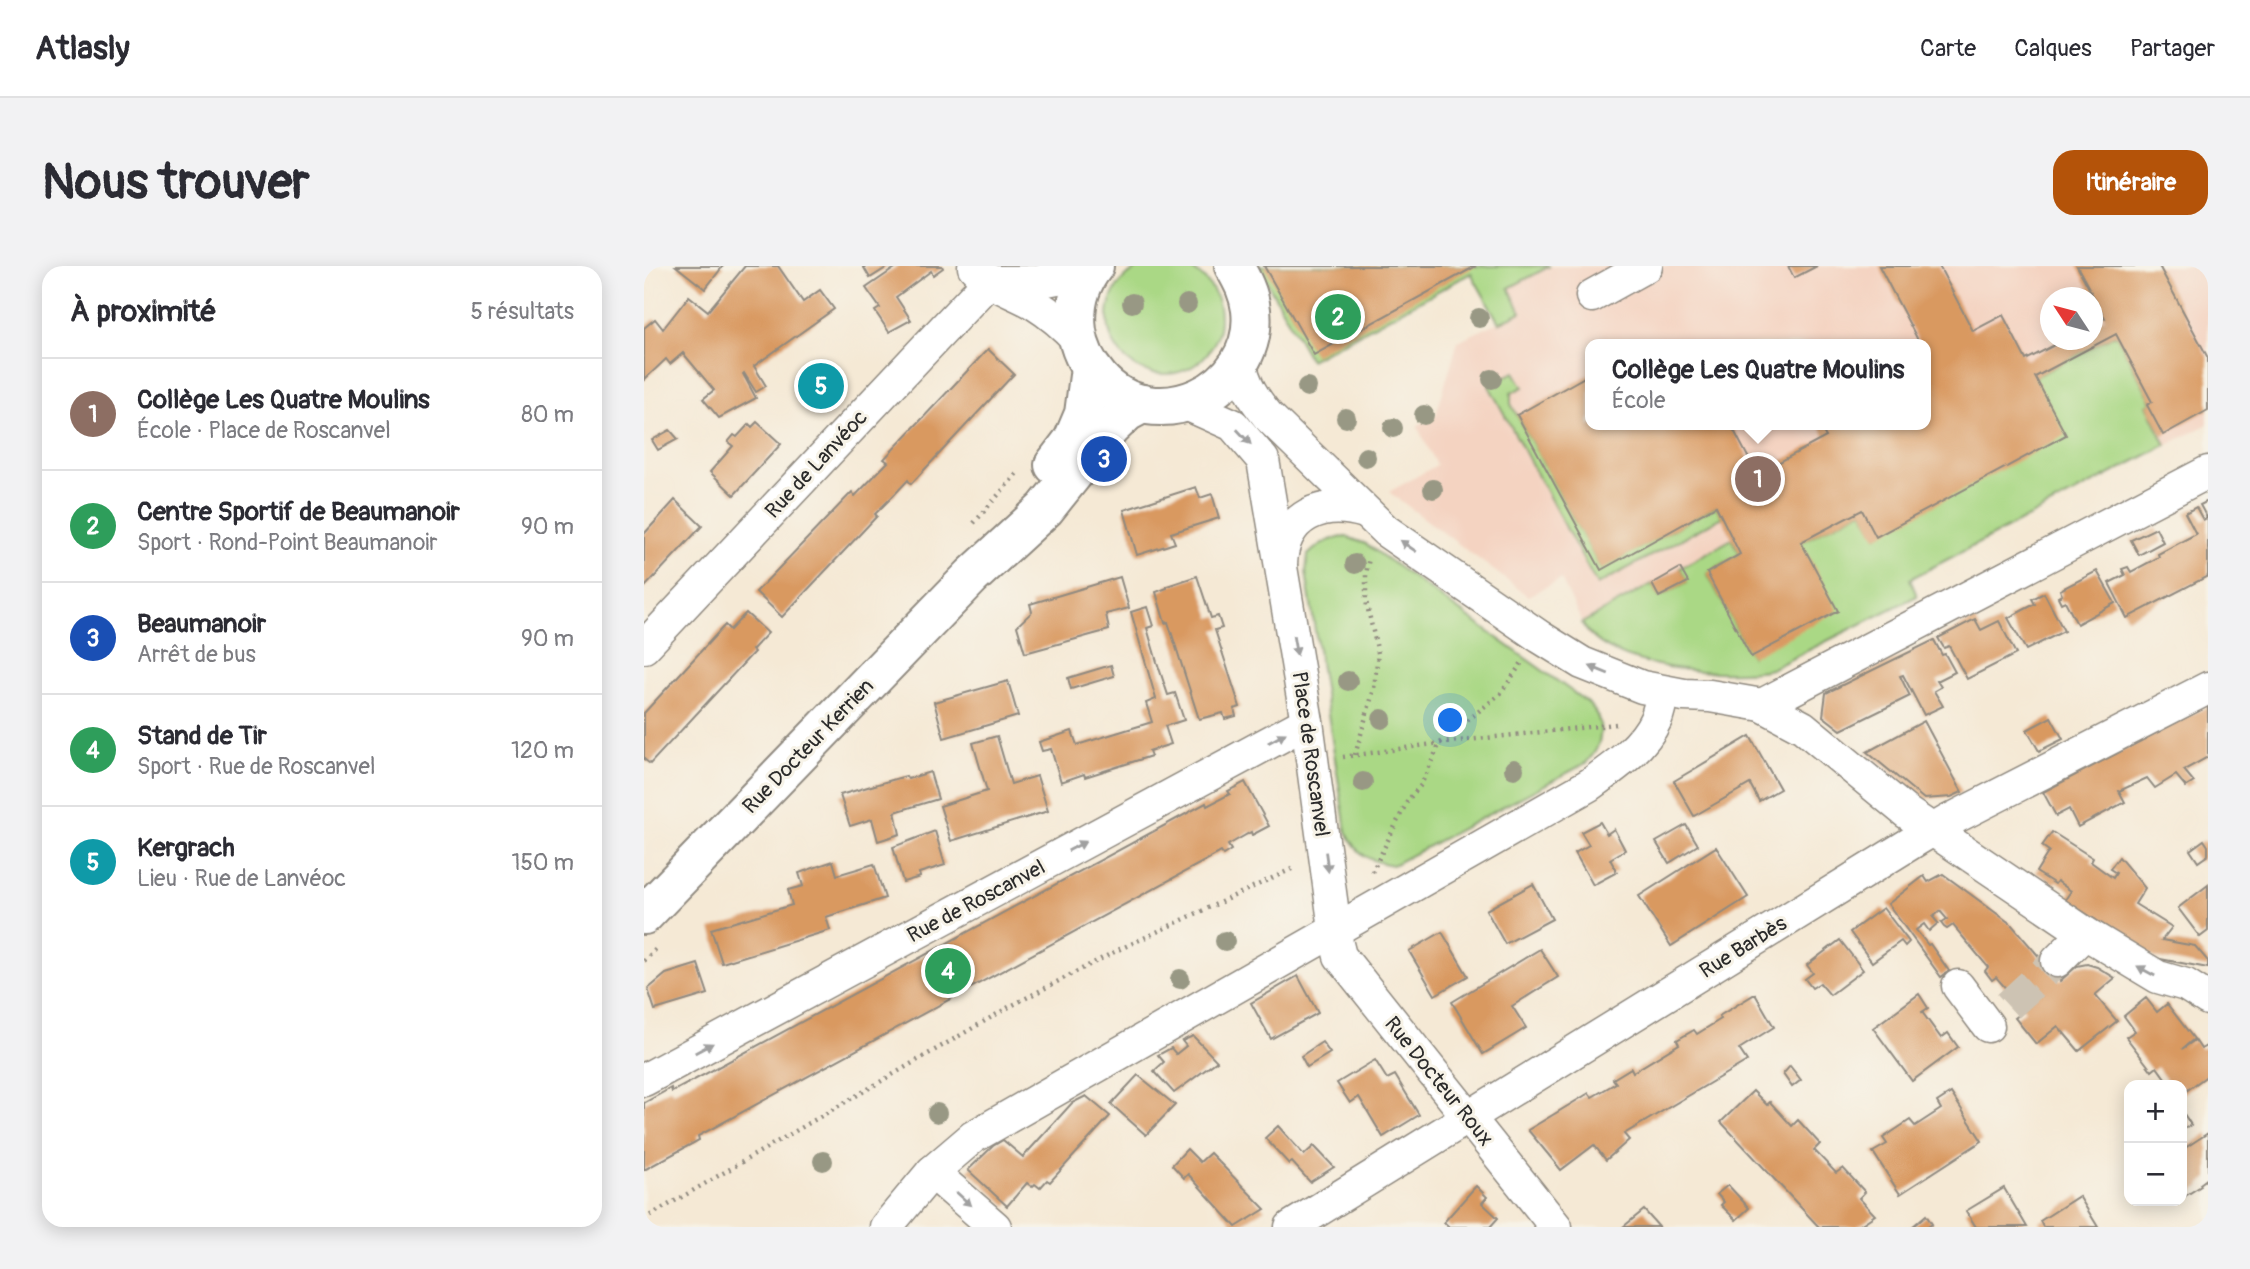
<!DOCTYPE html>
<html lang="fr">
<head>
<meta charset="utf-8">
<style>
  :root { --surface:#fff; --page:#f2f2f3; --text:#2b2b33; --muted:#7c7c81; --line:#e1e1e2; --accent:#b45309 }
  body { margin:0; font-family:Pangolin,sans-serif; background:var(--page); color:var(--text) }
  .controls { position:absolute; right:21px; bottom:21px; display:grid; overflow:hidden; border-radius:14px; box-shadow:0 4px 18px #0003 }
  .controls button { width:63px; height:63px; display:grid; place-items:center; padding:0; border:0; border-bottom:2px solid var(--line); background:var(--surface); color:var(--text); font:35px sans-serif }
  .compass { position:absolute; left:1396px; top:21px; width:63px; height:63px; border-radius:50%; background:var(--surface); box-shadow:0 4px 18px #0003; rotate:306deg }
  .you { position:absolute; left:807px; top:455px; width:24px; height:24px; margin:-18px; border:5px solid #fff; border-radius:50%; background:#1a73e8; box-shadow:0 0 0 10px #1a73e833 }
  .badge { display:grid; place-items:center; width:46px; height:46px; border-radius:50%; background:var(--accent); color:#fff; font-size:23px; font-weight:700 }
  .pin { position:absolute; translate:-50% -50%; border:4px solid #fff; box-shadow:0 2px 7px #0006 }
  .popup { position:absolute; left:941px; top:73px; width:346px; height:91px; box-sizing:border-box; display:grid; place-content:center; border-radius:14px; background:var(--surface); filter:drop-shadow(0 2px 5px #0005); font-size:23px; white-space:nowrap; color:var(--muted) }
  .popup b { font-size:26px; color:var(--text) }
  .popup::after { content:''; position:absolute; left:50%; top:100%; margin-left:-14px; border:14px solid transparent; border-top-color:var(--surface) }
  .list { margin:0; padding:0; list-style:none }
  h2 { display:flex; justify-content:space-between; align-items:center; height:91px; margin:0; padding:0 28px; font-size:30px }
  h2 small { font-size:23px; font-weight:400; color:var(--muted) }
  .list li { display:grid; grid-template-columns:46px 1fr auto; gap:21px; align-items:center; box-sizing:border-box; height:112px; padding:0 28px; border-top:2px solid var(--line) }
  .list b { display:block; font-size:26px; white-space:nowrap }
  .list p { margin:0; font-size:23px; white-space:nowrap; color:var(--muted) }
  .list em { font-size:23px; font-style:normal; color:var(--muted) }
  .map { position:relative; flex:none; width:1564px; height:961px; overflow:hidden; border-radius:21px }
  header { display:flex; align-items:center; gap:42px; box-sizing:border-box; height:98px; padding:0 35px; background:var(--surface); border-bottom:2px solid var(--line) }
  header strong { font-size:33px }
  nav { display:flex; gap:38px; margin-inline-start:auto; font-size:24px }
  .intro { display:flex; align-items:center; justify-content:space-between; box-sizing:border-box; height:168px; padding:0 42px }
  h1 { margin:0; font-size:49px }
  .button { padding:18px 32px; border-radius:21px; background:var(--accent); color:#fff; font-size:24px; font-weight:700 }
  main { display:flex; gap:42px; padding:0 42px }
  aside { flex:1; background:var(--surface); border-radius:21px; box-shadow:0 4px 18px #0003 }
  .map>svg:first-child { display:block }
  .built { fill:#f4d3c1; fill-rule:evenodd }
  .green { fill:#aad885; stroke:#6a8258; stroke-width:2 }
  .building { fill:#d99961 }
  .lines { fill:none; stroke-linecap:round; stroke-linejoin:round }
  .minor-tunnel { stroke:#cdc3b3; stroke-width:32; stroke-dasharray:32 16; stroke-linecap:butt }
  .minor-casing { stroke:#908a80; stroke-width:35 }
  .major-casing { stroke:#908a80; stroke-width:42 }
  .path { stroke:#908a80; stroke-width:4.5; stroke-dasharray:2 5; stroke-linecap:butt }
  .minor { stroke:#fff; stroke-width:32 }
  .major { stroke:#fff; stroke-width:38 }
  .tree { fill:#989884 }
  .oneway { fill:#a0a0a0 }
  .labels { text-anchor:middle; stroke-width:6; stroke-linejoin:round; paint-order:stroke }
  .street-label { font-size:21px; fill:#2b2b2b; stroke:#f7f3e8 }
</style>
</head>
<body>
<header>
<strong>Atlasly</strong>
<nav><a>Carte</a><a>Calques</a><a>Partager</a></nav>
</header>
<div class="intro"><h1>Nous trouver</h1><a class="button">Itinéraire</a></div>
<main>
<aside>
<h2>À proximité<small>5 résultats</small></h2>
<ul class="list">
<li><span class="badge" style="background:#8d6e63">1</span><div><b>Collège Les Quatre Moulins</b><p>École · Place de Roscanvel</p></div><em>80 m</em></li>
<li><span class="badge" style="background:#2e9e5b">2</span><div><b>Centre Sportif de Beaumanoir</b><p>Sport · Rond-Point Beaumanoir</p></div><em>90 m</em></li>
<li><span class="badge" style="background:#1a4fb4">3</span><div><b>Beaumanoir</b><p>Arrêt de bus</p></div><em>90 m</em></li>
<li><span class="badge" style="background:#2e9e5b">4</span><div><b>Stand de Tir</b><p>Sport · Rue de Roscanvel</p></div><em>120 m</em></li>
<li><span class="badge" style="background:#0f9aa8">5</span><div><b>Kergrach</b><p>Lieu · Rue de Lanvéoc</p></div><em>150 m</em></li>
</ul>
</aside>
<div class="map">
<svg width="1564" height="961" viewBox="0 0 1564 961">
  <rect width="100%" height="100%" fill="#f7f3e8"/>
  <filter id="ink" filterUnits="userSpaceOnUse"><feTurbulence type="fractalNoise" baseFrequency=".0143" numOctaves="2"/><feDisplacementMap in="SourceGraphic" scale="14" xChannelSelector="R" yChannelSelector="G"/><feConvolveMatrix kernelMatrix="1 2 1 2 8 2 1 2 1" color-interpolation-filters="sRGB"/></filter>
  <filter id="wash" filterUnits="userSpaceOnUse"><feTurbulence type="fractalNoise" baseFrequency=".00686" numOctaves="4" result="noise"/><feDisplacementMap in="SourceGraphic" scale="28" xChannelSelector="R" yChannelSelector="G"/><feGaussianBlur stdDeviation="1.57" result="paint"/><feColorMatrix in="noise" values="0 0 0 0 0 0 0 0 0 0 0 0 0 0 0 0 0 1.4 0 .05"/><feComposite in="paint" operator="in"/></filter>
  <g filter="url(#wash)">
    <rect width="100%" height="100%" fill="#f5e9d5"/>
    <!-- built -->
    <path class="built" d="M906,0H1564V158L1266,313L1273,330L1127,403L1106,407L1055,406L1011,400L973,385L944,369L917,313L884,330L745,226L793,199L773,160L792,149L814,75L876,46L864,22ZM1406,32H1448V74H1406ZM946,78H1282V159H946Z"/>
    <!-- green -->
    <g class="green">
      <circle cx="520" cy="52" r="56"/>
      <path d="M614,0H906L865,22L877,46L855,57L827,7L666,94Z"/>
      <path d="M1472,68L1508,136L1503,139L1522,179L1266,313L1273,330L1127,403C1081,412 961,404 938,357L1008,318L1015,331L1043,316L1036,302L1088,273L1096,288L1063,307L1107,390L1157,276L1218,244L1233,270L1391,111Z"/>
      <path d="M870,106L879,121L867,127V138L957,303L1072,240L1078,251L953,319L845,120Z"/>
      <path d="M703,271L722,278L944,437C962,455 960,479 942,497L749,599C722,595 713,588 702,564L662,306L664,289C676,277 686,272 703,271Z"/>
    </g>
    <g id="blocks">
      <!-- building -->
      <g class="building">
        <path d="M32,0H79L61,23Z"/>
        <path d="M101,0H134L159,36L176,24L190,43L110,100L122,120L112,126L100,107L99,108L112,132L75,152L59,133L70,124L39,87L26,98L22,93L0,114V62L11,53L19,63L45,30L64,45Z"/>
        <path d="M219,0H245L226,12Z"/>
        <path d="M254,0H298L299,2L289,9L287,5L252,31L267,54L245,66L231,45L236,42L222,22Z"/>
        <path d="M620,0H832L670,89Z"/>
        <path d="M1144,0H1173L1150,12Z"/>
        <path d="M1235,0H1295L1329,65L1359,49L1382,94L1420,74H1448V58L1461,52L1433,0H1515L1564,92V144L1519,169L1503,139L1508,136L1472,68L1391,111L1422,169L1232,271L1218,244L1157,276L1194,345L1107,391L1063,307L1096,288L1072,240L957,304L873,149L946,108V159H1087L1113,208L1182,171L1175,159H1282V78H1276Z"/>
        <path d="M344,83L370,108L267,218L264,214L249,230L231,248L233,250L138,351L112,326L208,226L211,230L244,196L240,193Z"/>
        <path d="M177,105L192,119L177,135L162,121Z"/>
        <path d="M113,156L137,178L90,229L66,206L89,180L84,176L90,169L93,171L105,158L108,161Z"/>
        <path d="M26,164L34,173L14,184L8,174Z"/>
        <path d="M552,221L556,232L568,228L575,252L527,267L531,277L493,289L480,244Z"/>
        <path d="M31,234L58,260L0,322V268Z"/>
        <path d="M1564,235V310L1483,352L1465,317L1481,309L1478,303L1484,301L1487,306L1515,291L1514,288L1552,268L1541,247L1552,241L1559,254L1563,252L1556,239Z"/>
        <path d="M1512,262L1519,276L1495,289L1487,274Z"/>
        <path d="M1036,302L1044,316L1015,331L1008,318Z"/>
        <path d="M1453,305L1471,337L1433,358L1421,335L1417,337L1414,331L1418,329L1416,324Z"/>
        <path d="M553,310L567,352L574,350L578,362L571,364L596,441L590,443L592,450L581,453L579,447L555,453L524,356L521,357L512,326L523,322V320Z"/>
        <path d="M476,311L485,342L462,348L465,364L381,387L373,360L388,346L386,338Z"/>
        <path d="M1400,327L1420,365L1382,384L1364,352L1391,338L1388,333Z"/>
        <path d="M503,341L509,360L503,362L513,396L524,429L531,427L540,454L521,460L527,478L505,485L507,490L441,511L440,508L417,516L407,483L398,485L395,476L428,465L433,479L508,456L502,437L512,433L487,346Z"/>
        <path d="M102,347L124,367L108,384L110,386L6,498L0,493V447L81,359L86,364Z"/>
        <path d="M1331,353L1337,364L1355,355L1372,388L1323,413L1305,380L1300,382L1294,372Z"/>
        <path d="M1290,374L1298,389L1301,388L1311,406L1293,415L1297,421L1290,425L1299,440L1280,449L1259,409L1256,410L1266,430L1197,464L1179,450L1182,427Z"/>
        <path d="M467,399L470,410L427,423L424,412Z"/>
        <path d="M364,415L374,450L300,472L290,436Z"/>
        <path d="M1564,440V491L1540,504L1550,516L1542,521L1532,509L1511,522L1503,512L1475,525L1481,536L1434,561L1425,543L1412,550L1399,526Z"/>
        <path d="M1407,451L1419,473L1395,485L1383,464Z"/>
        <path d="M1280,455L1318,526L1307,531L1280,533L1223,486Z"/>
        <path d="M353,470L367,518L393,510L404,545L307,575L296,540L343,525L329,477Z"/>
        <path d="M1106,470L1136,523L1115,535L1106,518L1050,550L1030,515Z"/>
        <path d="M286,506L294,533L251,546L256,568L234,575L228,553L206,560L196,529L262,510L264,513Z"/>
        <path d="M601,516L625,560L608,569L607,566L584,579L587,584L579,589L577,586L54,870L55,874L0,904V837L27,822L28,826L562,537L563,540L586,528L584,525Z"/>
        <path d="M956,556L963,568L970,563L981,584L966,593L973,606L949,619L931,587L945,579L937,566Z"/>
        <path d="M1042,559L1054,579L1025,597L1012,576Z"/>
        <path d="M291,565L301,599L275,607L276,611L259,616L249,581Z"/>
        <path d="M1408,566L1449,592L1447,596L1469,612L1472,607L1466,603L1475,591L1501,622L1491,638L1528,661L1518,674L1551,680L1564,695V702L1511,692L1421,634L1427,625L1413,615L1411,618L1392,606L1405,585L1398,580Z"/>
        <path d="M1560,574L1564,580V589L1554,596L1546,584Z"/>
        <path d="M1072,581L1104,631L1027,680L995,630Z"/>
        <path d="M189,595L193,609L230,598L241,632L182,651L186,664L78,697L67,663L148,639L144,624L159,620L155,607Z"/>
        <path d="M1299,608L1367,658L1416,715L1433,700L1443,698L1453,701L1471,712L1451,729L1473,755L1435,785L1414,760L1392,778L1371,752L1381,744L1352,711L1348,714L1341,705L1344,701L1309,659L1303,663L1300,661L1297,657L1303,653L1296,645L1289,651L1294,657L1285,665L1280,658L1272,664L1284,679L1286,678L1305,705L1297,711L1244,638L1280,610L1284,616Z"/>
        <path d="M889,618L908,653L861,678L842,644Z"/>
        <path d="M1564,619V665L1556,671L1534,642Z"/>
        <path d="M1239,642L1265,676L1261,680L1257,675L1228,696L1206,666Z"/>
        <path d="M798,666L824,710L791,729L765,685Z"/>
        <path d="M1196,674L1219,704L1186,729L1176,717L1168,722L1161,713L1169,707L1163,699Z"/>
        <path d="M896,683L914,711L868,740L882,762L839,788L808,736Z"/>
        <path d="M54,698L64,728L11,744L4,723L22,708Z"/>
        <path d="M654,710L674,747L627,773L607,737Z"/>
        <path d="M1111,728L1130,761L1095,783L1103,795L980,868L985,874L962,894L950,879L917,904L884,864L945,827L948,831L972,817L969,813L987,802L989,806L1035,778L1033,774L1050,764L1053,768L1077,753L1075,750Z"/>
        <path d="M1275,728L1284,742L1278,746L1297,772L1304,767L1314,781L1268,815L1229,762Z"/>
        <path d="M1502,732L1513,746L1523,738L1550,773L1538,783L1551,774L1557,783L1564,779V809L1538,828V819H1526L1513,801L1508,805L1482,771L1491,765L1480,750Z"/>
        <path d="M549,770L573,795L530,827L510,805L520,796L514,789L527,782L532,788L542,780L538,775Z"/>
        <path d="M678,776L686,787L663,801L657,790Z"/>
        <path d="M731,794L743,813L751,809L775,849L739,871L715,831L706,837L693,817Z"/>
        <path d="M1146,800L1157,814L1148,821L1139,808Z"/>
        <path d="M494,809L531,839L502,869L467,838Z"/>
        <path d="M1109,825L1123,839L1126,836L1148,860L1154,854L1176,878L1170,884L1192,907L1199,902L1221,926L1215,932L1231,949L1213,961H1175L1077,856Z"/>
        <path d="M1307,827L1338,875L1256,928L1229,886L1243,878L1239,872L1266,854L1271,860L1297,843L1293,836Z"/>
        <path d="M442,830L466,850L406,916L403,914L396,922L391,918L388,921L383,917L363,940L324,904L349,880L359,874L379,891L428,837Z"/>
        <path d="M1538,845L1547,859L1538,864Z"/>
        <path d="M634,860L660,889L670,880L690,901L666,916L648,896L645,898L621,872Z"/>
        <path d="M1564,867V912L1556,918L1557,920L1538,932V884Z"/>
        <path d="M543,883L556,896L566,887L621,943L592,961L544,908L540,912L528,899Z"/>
        <path d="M1084,919L1105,942L1092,954L1077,939L1080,936L1073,928Z"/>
        <path d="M832,920L843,931L838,937L854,952L846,961H805L800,956Z"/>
        <path d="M1360,922L1383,961H1332L1322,945Z"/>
        <path d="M1435,930L1454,961H1399L1396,955Z"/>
        <path d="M1000,944L1015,961H979Z"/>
        <path d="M1282,949L1288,958L1284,961H1268Z"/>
      </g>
    </g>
  </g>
  <g filter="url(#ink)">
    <use href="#blocks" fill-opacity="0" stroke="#908a80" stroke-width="2"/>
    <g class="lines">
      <!-- minor-tunnel -->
      <path class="minor-tunnel" d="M1364,740L1413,695"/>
      <defs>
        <g id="minor">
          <path d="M330,1C347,21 370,25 391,38C407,48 421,60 434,74"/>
          <path d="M352,16H392L445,6"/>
          <path d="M948,30L1002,0"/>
          <path d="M596,96C600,118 610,133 624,150L742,265L896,371L938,397L998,421L1040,429L1066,430L1118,439L1159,461L1262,546L1441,667L1514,711L1542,719L1564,733"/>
          <path d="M542,138L589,159L619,194L663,456L693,678L696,690L912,961"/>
          <path d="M637,298C639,249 679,233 721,246"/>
          <path d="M0,381L344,16"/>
          <path d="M1118,439L1564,206"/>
          <path d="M1413,695L1441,667"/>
          <path d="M1314,720L1344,760"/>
          <path d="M0,814L663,456"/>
          <path d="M288,906L351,961"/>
          <path d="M242,961L288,906L329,871L945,519C970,501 999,482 1012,453C1015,445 1017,435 1019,426"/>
          <path d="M647,961L1272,574L1304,555L1564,422"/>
        </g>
        <g id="major">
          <path d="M450,0C435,19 430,42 433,65C435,83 443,98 455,112C509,174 616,125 607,44C605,27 598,14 590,0"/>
          <path d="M410,199L429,174L440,148L446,102"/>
          <path d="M0,649L328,310L401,243L466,162L483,146L498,138"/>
        </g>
      </defs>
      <!-- minor casing -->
      <use href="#minor" class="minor-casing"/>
      <!-- major casing -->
      <use href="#major" class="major-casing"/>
      <!-- path -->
      <g class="path">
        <path d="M330,257L375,205"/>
        <path d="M711,489L730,423L734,387L722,335V308L725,292"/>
        <path d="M699,491L796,477L972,458"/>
        <path d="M728,606L764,534L777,519L796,477L857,427L879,395"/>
        <path d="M0,695L12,683"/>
        <path d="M0,953L365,741L474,684L652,601"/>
      </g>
      <!-- minor -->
      <use href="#minor" class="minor"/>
      <!-- major -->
      <use href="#major" class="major"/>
    </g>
    <!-- trees -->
    <g class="tree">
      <circle cx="488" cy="37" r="10"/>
      <circle cx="543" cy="38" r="10"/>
      <circle cx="835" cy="52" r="10"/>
      <circle cx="848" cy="113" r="10"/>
      <circle cx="663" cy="121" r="10"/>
      <circle cx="780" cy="149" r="10"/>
      <circle cx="702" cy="152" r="10"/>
      <circle cx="749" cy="162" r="10"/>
      <circle cx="722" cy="191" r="10"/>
      <circle cx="789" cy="223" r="10"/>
      <circle cx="711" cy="298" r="10"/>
      <circle cx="704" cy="415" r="10"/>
      <circle cx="738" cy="453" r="10"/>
      <circle cx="870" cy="503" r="10"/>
      <circle cx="719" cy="516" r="10"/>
      <circle cx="581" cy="675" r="10"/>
      <circle cx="536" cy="713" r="10"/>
      <circle cx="293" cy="847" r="10"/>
      <circle cx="179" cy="895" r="10"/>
    </g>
    <!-- one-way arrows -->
    <defs><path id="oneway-solid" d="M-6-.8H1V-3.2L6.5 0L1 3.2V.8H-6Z" transform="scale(1.75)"/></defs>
    <g class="oneway">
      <use href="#oneway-solid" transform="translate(600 171) rotate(47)"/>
      <use href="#oneway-solid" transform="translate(764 280) rotate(-146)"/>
      <use href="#oneway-solid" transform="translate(651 380) rotate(80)"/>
      <use href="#oneway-solid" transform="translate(955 404) rotate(-158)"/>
      <use href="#oneway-solid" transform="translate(633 472) rotate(-29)"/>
      <use href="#oneway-solid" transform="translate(433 580) rotate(-28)"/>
      <use href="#oneway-solid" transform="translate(683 596) rotate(82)"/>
      <use href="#oneway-solid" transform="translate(1502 705) rotate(-151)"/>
      <use href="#oneway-solid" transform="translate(60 782) rotate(-28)"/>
      <use href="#oneway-solid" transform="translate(320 933) rotate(42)"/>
    </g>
  </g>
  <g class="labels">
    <!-- street labels -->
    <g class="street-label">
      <text transform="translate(172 198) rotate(-47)" y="7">Rue de Lanvéoc</text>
      <text transform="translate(164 480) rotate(-46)" y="7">Rue Docteur Kerrien</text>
      <text transform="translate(667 488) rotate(82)" y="7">Place de Roscanvel</text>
      <text transform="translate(332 635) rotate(-28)" y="7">Rue de Roscanvel</text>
      <text transform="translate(1099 681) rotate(-32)" y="7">Rue Barbès</text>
      <text transform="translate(795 815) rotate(51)" y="7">Rue Docteur Roux</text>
    </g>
  </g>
</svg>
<div class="controls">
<button>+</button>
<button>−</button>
</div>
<svg class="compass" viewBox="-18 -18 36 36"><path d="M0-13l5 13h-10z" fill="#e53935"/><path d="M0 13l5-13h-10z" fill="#7c7c81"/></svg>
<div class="you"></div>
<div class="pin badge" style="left:1114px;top:213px;background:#8d6e63">1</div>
<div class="popup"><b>Collège Les Quatre Moulins</b>École</div>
<div class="pin badge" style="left:694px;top:51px;background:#2e9e5b">2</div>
<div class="pin badge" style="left:460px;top:193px;background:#1a4fb4">3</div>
<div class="pin badge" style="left:304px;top:705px;background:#2e9e5b">4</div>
<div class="pin badge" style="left:177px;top:120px;background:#0f9aa8">5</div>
</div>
</main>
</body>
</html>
